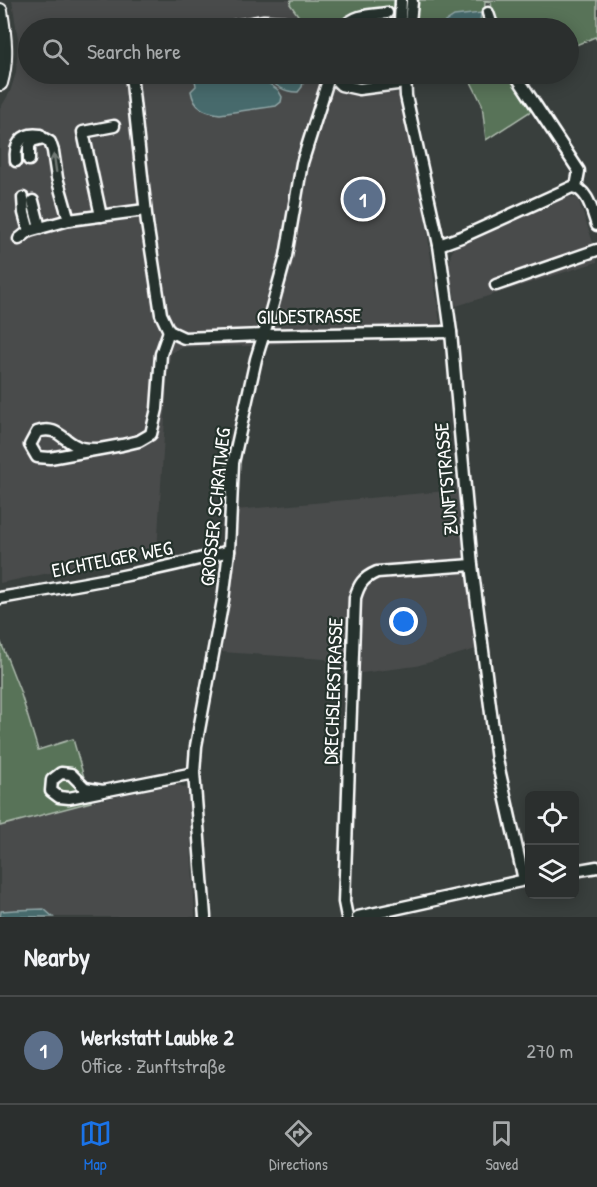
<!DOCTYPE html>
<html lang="en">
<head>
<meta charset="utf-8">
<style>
  :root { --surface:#2b2f2e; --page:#333736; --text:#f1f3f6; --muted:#a6a9aa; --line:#474a4a; --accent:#1a73e8 }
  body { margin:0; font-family:"Patrick Hand",sans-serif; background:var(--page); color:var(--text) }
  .controls { position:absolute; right:18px; bottom:18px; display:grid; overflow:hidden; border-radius:9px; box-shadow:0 3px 15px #0003 }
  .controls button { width:54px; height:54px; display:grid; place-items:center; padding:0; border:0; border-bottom:2px solid var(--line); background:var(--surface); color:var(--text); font:30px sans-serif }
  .you { position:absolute; left:404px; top:622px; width:21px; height:21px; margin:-15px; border:4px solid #fff; border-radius:50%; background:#1a73e8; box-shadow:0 0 0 9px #1a73e833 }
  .badge { display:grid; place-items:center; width:39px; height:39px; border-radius:50%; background:var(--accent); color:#fff; font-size:20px; font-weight:700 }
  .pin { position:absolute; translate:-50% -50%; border:3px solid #fff; box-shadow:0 2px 6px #0006 }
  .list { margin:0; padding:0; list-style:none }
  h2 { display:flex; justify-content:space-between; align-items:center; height:78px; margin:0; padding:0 24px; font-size:26px }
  h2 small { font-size:20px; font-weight:400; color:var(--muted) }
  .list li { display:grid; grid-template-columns:39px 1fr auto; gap:18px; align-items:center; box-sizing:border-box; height:108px; padding:0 24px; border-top:2px solid var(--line) }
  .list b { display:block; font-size:22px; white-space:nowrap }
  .list p { margin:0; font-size:20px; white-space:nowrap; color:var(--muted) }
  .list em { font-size:20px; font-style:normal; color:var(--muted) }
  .icon { flex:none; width:33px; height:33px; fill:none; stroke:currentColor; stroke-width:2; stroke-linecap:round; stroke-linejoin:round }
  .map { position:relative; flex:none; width:597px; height:917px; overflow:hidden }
  .search { position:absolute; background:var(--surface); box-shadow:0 3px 15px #0003; left:18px; right:18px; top:18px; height:66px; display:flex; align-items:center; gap:15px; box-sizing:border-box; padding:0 21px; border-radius:33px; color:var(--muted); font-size:22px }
  .sheet { height:186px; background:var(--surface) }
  nav { display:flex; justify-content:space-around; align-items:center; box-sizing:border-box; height:84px; border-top:2px solid var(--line); background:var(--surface); font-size:16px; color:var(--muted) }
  nav a { display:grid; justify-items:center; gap:3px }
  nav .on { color:var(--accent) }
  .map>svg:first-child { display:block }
  .built { fill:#4a4c4c }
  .green { fill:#587359; stroke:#acb9ac; stroke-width:1.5 }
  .water { fill:#476b6c; stroke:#91a6a7; stroke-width:1.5 }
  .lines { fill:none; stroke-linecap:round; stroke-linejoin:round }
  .minor-casing { stroke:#fff; stroke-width:15 }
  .major-casing { stroke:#fff; stroke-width:18 }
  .minor { stroke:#26332d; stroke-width:10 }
  .major { stroke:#26332d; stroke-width:14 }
  .oneway { stroke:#727a76 }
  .labels { text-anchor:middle; stroke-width:4.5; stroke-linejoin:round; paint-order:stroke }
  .street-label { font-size:20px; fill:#fff; stroke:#26332d }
</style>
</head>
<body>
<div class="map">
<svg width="597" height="917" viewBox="0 0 597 917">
  <rect width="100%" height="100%" fill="#393f3d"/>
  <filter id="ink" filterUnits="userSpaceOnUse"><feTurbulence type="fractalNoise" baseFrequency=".0167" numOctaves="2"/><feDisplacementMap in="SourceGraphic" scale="12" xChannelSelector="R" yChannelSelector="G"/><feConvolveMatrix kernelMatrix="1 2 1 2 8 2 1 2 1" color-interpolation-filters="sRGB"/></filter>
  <g filter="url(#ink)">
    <!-- built -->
    <g class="built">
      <path d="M12,0H291L290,5L307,28H28V74H331L333,89L350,94H362L384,91L398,93L425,215L442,338L434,336L357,338L250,346L190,347L180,348L171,353L168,369L157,551L0,583V109L10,92L16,73L18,39Z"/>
      <path d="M566,196L578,199L597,254V262L456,306L449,266L451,254L456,245Z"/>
      <path d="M458,490L476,649L416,666L361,673H344L325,659L222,652L232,586L236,510Z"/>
      <path d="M173,784L179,785L188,789L195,917H0V826L91,802Z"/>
    </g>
    <!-- green -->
    <g class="green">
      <path d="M291,0H597V40L595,37L569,48L568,28H504L505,25L493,18L491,2L485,1L484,28H307L290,4Z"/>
      <path d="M339,74H392L386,82C370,82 349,88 339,74Z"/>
      <path d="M467,74H511L534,109L486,140L482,104Z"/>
      <path d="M0,640L20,691L38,750L73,739L91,802L0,826Z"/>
    </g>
    <!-- water -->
    <g class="water">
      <path d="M481,13L480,21L476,28H436L454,16Z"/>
      <path d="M374,17L392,19V28H352L353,24Z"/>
      <path d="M512,21L543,24L546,28H505V25Z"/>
      <path d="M194,74H255L278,90L282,97L281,102L276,106L220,114C204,112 194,108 191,91L196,86Z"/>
      <path d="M261,74H305L302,87L298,92C283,93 273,83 261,74Z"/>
      <path d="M44,909L53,917H0L1,911L15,910Z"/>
    </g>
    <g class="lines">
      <defs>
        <g id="minor">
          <path d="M401,1L400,21L402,28"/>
          <path d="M488,13L493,28"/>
          <path d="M224,28L264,21L284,22L296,28"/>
          <path d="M344,28C353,14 372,15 387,13"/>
          <path d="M407,28L410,22L412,2"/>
          <path d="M131,74L147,223L161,314L169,331L184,338L264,335L451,332"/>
          <path d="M330,74L341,85L359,89L405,83"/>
          <path d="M405,74L406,96L439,245L451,332L472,565L497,760L524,880"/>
          <path d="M515,74L579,171L576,187"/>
          <path d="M29,160V146L32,141L43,138L50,142L53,151L57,178L69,220"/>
          <path d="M16,161C14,144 22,132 40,135"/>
          <path d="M23,198L24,213L29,231"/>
          <path d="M33,201L40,228"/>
          <path d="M101,216L83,132L114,126"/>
          <path d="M19,239L29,231L69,220L145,210"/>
          <path d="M439,245L464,236L572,187C588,189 592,211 597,225"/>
          <path d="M496,285L597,250"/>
          <path d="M98,449C93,449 87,449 82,448C64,444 59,424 37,432L30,445L37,457L50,458L122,445L139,441L151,434L157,409L161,354L169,331"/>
          <path d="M0,598C77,585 154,572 229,551"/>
          <path d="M103,791L69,798L59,797L51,791L52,780L61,773L71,774L85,788L103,791L194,773"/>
          <path d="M574,871L597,867"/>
          <path d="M205,917L194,773L196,746L223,600L229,551L233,463L256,359L271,311L286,256L302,163L330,74"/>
          <path d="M347,917L344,902L355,598C359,584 363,578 377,572L472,565"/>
          <path d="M358,917L530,879"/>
        </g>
        <path id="major" d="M0,11C4,36 7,59 0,83"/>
      </defs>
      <!-- minor casing -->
      <use href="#minor" class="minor-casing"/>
      <!-- major casing -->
      <use href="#major" class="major-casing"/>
      <!-- minor -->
      <use href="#minor" class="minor"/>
      <!-- major -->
      <use href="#major" class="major"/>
    </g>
    <!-- one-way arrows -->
    <defs><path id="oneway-shaft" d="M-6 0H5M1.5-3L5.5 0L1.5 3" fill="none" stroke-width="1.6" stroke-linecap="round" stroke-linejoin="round" transform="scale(1.5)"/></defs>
    <use class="oneway" href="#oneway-shaft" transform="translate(55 163) rotate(-98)"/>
  </g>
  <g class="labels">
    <!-- street labels -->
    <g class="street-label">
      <text transform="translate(309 316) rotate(-1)" y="7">GILDESTRASSE</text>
      <text transform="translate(446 479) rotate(-95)" y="7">ZUNFTSTRASSE</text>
      <text transform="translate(215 507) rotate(-84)" y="7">GROSSER SCHRATWEG</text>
      <text transform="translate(112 559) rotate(-11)" y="7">EICHTELGER WEG</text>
      <text transform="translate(333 691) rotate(-88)" y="7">DRECHSLERSTRASSE</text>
    </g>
  </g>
</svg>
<div class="controls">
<button><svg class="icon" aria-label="locate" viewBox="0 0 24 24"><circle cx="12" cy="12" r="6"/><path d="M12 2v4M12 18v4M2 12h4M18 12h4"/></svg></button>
<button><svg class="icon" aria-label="layers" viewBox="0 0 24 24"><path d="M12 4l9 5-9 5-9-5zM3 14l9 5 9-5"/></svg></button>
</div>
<div class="you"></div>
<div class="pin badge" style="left:363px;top:199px;background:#5c6f8a">1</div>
<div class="search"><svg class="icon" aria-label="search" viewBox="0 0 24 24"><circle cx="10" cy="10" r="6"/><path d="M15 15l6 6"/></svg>Search here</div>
</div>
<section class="sheet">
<h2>Nearby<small></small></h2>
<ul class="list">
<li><span class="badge" style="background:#5c6f8a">1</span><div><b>Werkstatt Laubke 2</b><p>Office · Zunftstraße</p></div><em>270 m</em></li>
</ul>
</section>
<nav>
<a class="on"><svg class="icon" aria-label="map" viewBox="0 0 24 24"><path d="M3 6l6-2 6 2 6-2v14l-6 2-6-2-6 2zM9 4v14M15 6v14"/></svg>Map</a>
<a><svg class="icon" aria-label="directions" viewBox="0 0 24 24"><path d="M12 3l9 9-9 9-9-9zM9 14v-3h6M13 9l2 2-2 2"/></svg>Directions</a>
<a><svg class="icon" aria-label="saved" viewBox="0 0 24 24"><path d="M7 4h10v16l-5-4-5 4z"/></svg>Saved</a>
</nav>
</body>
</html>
